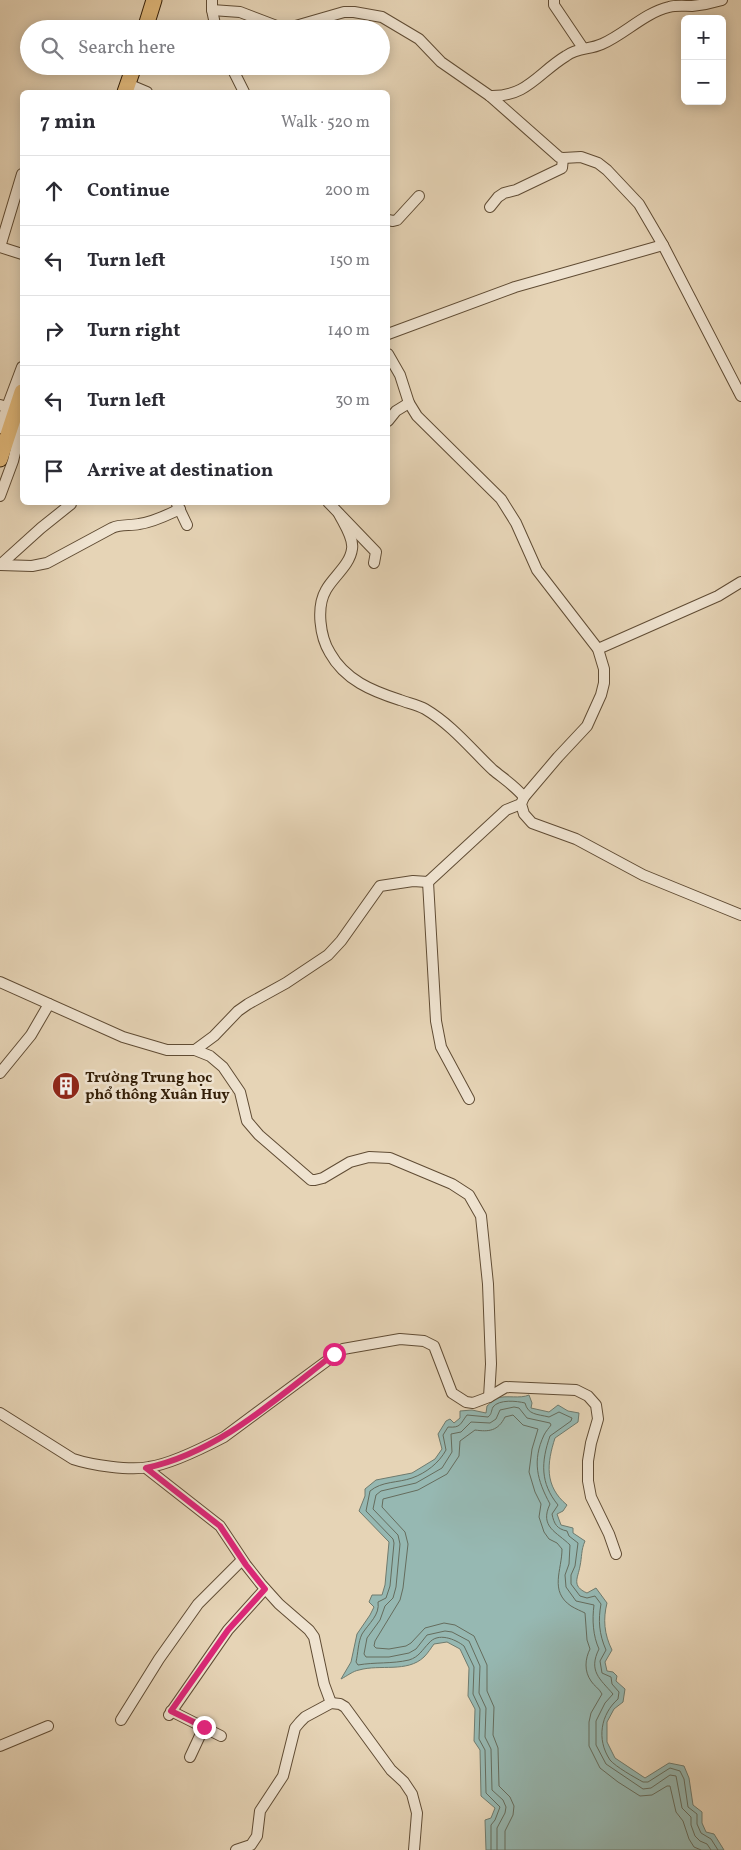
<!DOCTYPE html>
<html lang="en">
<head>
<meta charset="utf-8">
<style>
  :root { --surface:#fff; --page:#f7f7f7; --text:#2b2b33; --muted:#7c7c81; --line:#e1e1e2 }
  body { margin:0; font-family:Vollkorn,serif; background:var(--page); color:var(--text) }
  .controls { position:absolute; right:15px; top:15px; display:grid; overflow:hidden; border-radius:8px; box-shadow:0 2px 12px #0003 }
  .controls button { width:45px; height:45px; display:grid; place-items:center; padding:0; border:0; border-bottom:1px solid var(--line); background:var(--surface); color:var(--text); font:25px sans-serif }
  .stop { position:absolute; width:15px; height:15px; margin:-11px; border:4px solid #db2777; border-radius:50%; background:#fff }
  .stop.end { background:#db2777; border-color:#fff; box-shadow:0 1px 5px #0008 }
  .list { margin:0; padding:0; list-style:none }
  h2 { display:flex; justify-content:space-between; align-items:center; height:65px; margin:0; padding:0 20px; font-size:21px }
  h2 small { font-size:16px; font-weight:400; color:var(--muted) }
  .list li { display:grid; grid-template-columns:32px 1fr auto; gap:15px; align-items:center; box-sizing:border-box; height:70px; padding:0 20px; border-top:1px solid var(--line) }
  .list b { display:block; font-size:19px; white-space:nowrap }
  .list em { font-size:16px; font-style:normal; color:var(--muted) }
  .icon { flex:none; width:28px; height:28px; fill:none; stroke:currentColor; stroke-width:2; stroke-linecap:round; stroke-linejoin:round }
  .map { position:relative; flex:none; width:741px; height:1850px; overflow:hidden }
  .search { position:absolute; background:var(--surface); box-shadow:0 2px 12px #0003; left:20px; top:20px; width:370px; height:55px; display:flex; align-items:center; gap:12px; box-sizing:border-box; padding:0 18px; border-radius:28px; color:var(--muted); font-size:19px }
  .panel { position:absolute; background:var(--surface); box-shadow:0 2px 12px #0003; left:20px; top:90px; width:370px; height:415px; border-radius:8px }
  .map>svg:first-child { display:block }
  .water { fill:#96b8b2; stroke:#6f7b6e }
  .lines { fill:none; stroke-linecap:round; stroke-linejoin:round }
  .shore { stroke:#656c5d; stroke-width:1 }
  .minor-casing { stroke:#604c34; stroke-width:12 }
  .highway-casing { stroke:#341f08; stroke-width:17 }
  .minor { stroke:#efe3d0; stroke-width:10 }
  .highway { stroke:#e3ba7b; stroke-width:15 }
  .route { stroke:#db2777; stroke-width:6 }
  .labels { text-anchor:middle; stroke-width:5; stroke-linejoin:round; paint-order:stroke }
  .poi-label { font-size:15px; font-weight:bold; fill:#341f08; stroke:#efe3d0; text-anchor:start }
</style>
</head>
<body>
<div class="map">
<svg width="741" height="1850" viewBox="0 0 741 1850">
  <rect width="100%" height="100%" fill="#e6d4b6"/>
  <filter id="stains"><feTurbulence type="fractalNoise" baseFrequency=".004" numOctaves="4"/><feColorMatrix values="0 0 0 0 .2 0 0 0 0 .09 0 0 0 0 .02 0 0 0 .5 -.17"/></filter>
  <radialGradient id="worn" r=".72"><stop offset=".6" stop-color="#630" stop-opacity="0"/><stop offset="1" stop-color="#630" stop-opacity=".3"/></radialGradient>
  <!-- water -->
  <path class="water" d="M529,1395L532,1403L531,1408L549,1412L558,1405L568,1411L579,1413L578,1422L555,1438C547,1463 544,1486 567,1505L563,1511L557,1514L561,1525L573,1528V1533L585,1541C581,1550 582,1557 580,1566C578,1578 571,1586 587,1593L596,1588L607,1603C603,1619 604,1634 612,1650L605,1662L607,1671L613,1672L617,1676L616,1681L625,1689L623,1702L614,1709L607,1722V1742L615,1758L645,1778L669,1763L684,1766L689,1778L693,1805L702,1812V1823L706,1832L714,1834L724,1850H486L485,1820L491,1818L495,1808L481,1796L480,1750L474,1741L475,1709L468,1696L469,1668L460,1649L447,1642L434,1644C431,1648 428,1653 424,1657C407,1673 380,1664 359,1670C353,1671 347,1676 341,1679L351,1662L357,1634L370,1615L374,1607L369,1602L372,1595H382L385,1585L389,1542L359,1511L365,1496V1489L376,1480L412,1473L435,1459L442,1449L438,1434L446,1421L450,1419L454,1423L460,1418V1411L472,1410L486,1413L487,1406C490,1404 494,1398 497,1398C507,1395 520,1399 529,1395Z"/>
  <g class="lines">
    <!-- shore -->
    <g class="shore">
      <path d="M491,1850V1825L495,1820L500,1807L486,1793L485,1750L479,1739L480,1709L473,1694L474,1667L464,1646C455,1639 438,1632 429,1643C422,1650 419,1657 409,1660C392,1664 375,1662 358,1665L356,1662C358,1654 358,1642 362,1634C369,1623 380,1615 378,1602L386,1598L390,1586L394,1543L393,1539L366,1511L370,1491C382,1481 398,1483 412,1478C426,1473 439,1463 446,1450L443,1435L448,1427C461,1428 460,1424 467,1415L488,1417C492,1414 491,1411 493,1407C499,1399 517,1401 525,1403C528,1415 537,1414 549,1417L559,1412L572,1418L571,1421L550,1436C541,1462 540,1483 558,1505L552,1514C554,1524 557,1529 567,1531L569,1536L578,1543L575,1566L571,1575V1584L580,1596L587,1598L595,1596L601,1604C598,1620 599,1634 606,1650L600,1661L602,1673L611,1677L612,1684L619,1692L618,1699C601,1714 596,1739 610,1760C616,1767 634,1777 643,1782H648L670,1768L680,1771L684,1779L688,1807L697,1814V1824L701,1833L711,1839L718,1850"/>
      <path d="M497,1850V1828L505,1813L506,1807L503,1800L492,1790L491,1749L485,1737L486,1708L479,1693L480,1666L469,1641L452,1632L445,1631L427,1635L416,1649L409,1653L389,1657H366L364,1654L367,1638L380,1620L385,1606L393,1598L396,1587L400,1544L398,1535L373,1509L376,1495L381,1491L416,1483L442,1468L452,1452L451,1434L461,1432L471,1422L490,1423L496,1419L500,1410L514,1407L519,1408L527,1418L550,1423L551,1425C549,1428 546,1431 544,1435C532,1461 537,1480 550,1504C539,1527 557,1532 570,1545L569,1564L565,1575L566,1587L576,1601L594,1605C592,1620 593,1636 599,1649C588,1671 600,1679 613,1694L605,1703L596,1721V1745L606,1764L643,1789L651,1788L670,1775L676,1776L682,1808L691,1817V1825L695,1836L700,1841L707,1844L711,1850"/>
      <path d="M505,1850V1831L513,1815L514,1806L510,1797L499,1786L498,1748L493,1735L494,1707L487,1691V1665L474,1636L455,1625L444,1623L425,1628L411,1643L406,1646L389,1649L376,1648L374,1646L375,1641L400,1600L403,1588L408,1544L405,1532L382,1507L383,1499L418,1490L447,1474L459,1456L460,1441L475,1430C489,1432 498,1431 505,1417L513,1415L523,1425L538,1429L532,1449L529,1472L535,1492L541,1504L539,1517L544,1532L549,1539L557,1543L562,1549C562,1570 549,1591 571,1606C576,1609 581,1611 585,1613L587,1640L590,1649C585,1659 584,1671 591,1681C594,1686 599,1688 602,1694L591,1713L589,1722V1746L600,1768L618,1782L640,1796L652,1795L667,1786H670L676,1812L683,1821L689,1839L694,1847L701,1850"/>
    </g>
    <defs>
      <g id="minor">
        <path d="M212,0V10L216,29"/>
        <path d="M554,0V5L583,48"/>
        <path d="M212,10L240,12L282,28L292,27L344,12H354L382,17L419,39L441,62L490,96L559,157L563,158L581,157L598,163L607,170L639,204L663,245L741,396"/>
        <path d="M231,66L244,92"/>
        <path d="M128,84L147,92"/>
        <path d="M490,96C527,97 538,73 566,56C578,47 589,50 602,44C625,34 644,13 669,7C676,5 684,6 692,6C702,5 712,3 722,0"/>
        <path d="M490,207L498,197L504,193L516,190L562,168L563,158"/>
        <path d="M388,220L393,221L397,220L419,196"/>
        <path d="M0,247L22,174"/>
        <path d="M0,247L22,254"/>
        <path d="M388,334L515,287L663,245"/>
        <path d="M388,354L400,375L409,403L417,416L501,499L516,523L537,570L598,649L604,669V683L601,695L587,726L558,757L524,797L521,804L524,814L532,823L576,839L643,875L741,915"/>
        <path d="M0,405L7,407L22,367"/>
        <path d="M388,421L396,411L409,403"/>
        <path d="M0,428L7,407"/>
        <path d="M0,496L13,461L22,423"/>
        <path d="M328,502L376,552L374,563"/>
        <path d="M177,504L187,525"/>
        <path d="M339,514C344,524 354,538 352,549C350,565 333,577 326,590C316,607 320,637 330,653C345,680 372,691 400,700C408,703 418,705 425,709C452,725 471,749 493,770C504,779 515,786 524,797"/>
        <path d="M0,565L32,566L47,563L112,528C121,524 130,526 139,524C154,522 167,515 180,509"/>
        <path d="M0,565L41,528L71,504"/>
        <path d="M598,649L718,596L741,582"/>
        <path d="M428,882L436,1021L441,1047L469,1099"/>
        <path d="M0,982L123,1037L167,1050H195L214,1036L238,1011L248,1004L286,983L328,955L341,941L380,886L413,881L428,882L506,810L521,804"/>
        <path d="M195,1050L210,1056L223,1067L240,1092L247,1121L259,1135L311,1180H315L323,1178L350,1162L369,1157L390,1158L452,1184L469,1195L481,1216L488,1284L491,1364L489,1397"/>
        <path d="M0,1073L31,1035L49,1004"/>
        <path d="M0,1413L73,1459C91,1465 130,1471 149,1467C171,1464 203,1448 224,1437L343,1349L400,1339L424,1341L434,1346L452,1393L466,1402L473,1403L489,1397L506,1387L576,1390L588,1396L596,1405L598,1419L591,1443L588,1461V1481L591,1497L609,1534L616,1554"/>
        <path d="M146,1468L220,1526L246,1565L261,1584L279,1604L309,1630L314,1637L324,1684L331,1703"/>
        <path d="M171,1711L221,1736"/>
        <path d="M169,1715L228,1630L265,1589"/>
        <path d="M121,1720L159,1659L198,1604L242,1560"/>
        <path d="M0,1746L48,1726"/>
        <path d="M190,1757L204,1727"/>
        <path d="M236,1850L251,1845L257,1836L260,1811L283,1776L295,1728L300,1722L305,1717L331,1703L340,1704L345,1707L391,1770L404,1782L412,1794L417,1813L414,1850"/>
      </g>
      <g id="highway">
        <path d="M145,29L154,0"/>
        <path d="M125,92L134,66"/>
        <path d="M0,459L22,392"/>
      </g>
    </defs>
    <!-- minor casing -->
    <use href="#minor" class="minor-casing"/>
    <!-- highway casing -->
    <use href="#highway" class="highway-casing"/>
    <!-- minor -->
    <use href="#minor" class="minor"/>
    <!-- highway -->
    <use href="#highway" class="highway"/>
  </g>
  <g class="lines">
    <!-- route -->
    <path class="route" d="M204,1727L171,1711L228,1630L265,1589L246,1565L220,1526L146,1468C218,1453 277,1398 334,1354"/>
  </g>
  <!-- icons -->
  <defs>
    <symbol id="building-disc" viewBox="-11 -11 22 22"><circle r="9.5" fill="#8f2418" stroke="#efe3d0"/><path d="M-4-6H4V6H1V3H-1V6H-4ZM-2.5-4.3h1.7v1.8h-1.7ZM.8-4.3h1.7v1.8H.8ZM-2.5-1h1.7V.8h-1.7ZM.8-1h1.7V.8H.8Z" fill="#fff"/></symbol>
  </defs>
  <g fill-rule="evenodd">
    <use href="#building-disc" x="50" y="1070" width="32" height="32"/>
  </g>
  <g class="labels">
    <!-- poi labels -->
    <g class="poi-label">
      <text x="85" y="1082">Trường Trung học<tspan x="85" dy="17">phổ thông Xuân Huy</tspan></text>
    </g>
  </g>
  <rect width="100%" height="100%" filter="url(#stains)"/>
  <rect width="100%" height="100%" fill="url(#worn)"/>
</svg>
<div class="controls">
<button>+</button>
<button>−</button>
</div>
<div class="stop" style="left:334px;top:1354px"></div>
<div class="stop end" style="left:204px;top:1727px"></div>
<div class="search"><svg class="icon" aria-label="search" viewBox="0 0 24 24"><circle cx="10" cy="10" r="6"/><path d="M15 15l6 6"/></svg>Search here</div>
<section class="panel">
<h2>7 min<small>Walk · 520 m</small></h2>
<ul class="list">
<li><svg class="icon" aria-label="ahead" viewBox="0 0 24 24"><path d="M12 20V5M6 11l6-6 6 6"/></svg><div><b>Continue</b></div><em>200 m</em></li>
<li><svg class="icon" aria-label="left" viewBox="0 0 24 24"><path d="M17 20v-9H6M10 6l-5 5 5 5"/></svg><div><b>Turn left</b></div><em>150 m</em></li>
<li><svg class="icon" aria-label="right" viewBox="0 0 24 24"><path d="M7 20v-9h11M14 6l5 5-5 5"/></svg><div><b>Turn right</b></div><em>140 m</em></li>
<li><svg class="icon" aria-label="left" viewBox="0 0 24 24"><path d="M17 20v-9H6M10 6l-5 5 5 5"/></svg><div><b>Turn left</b></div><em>30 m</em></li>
<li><svg class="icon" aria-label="arrive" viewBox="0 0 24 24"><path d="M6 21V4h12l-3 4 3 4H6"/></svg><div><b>Arrive at destination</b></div></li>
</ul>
</section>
</div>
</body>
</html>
